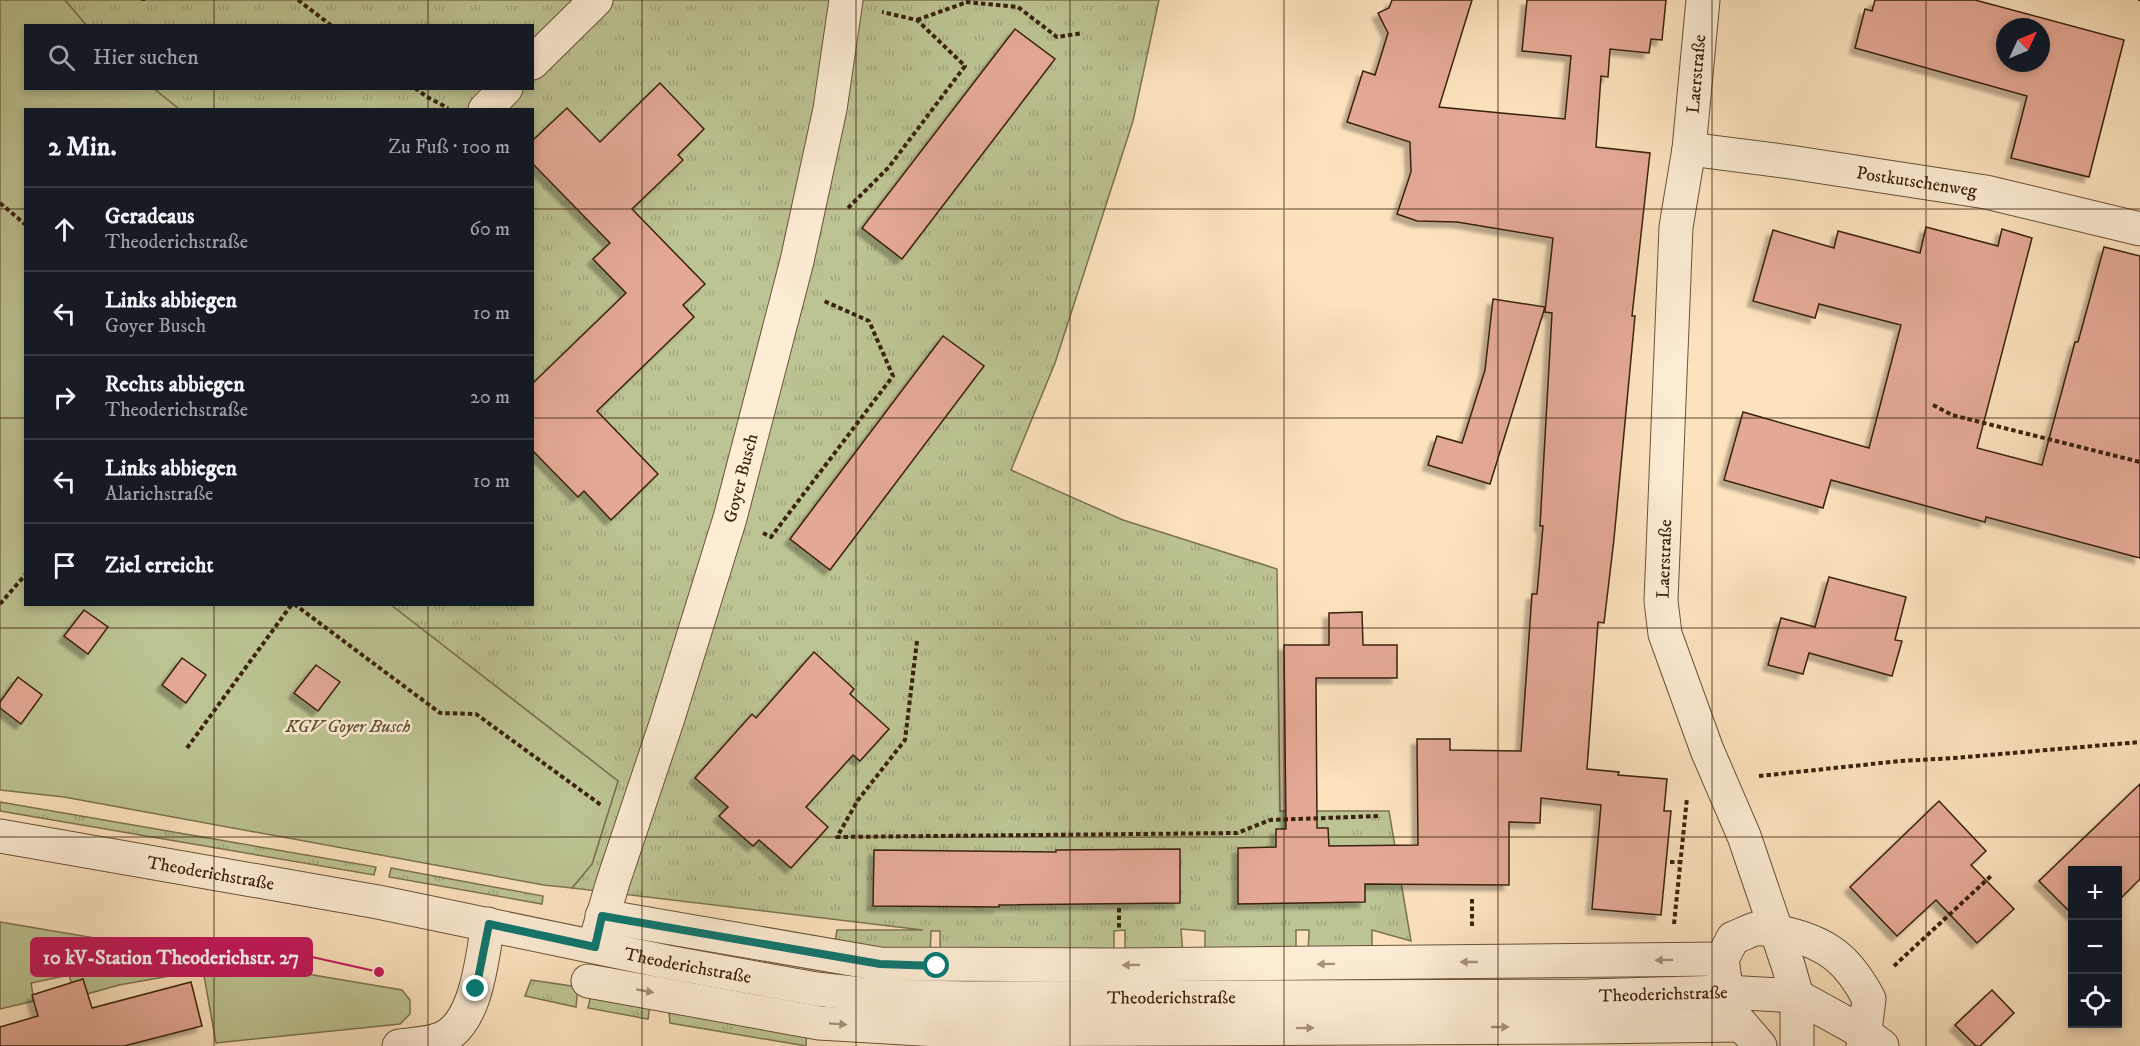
<!DOCTYPE html>
<html lang="de">
<head>
<meta charset="utf-8">
<style>
  :root { --surface:#171b24; --page:#20242c; --text:#f1f3f6; --muted:#9ea1a6; --line:#363941 }
  body { margin:0; font-family:"IM FELL DW Pica",serif; background:var(--page); color:var(--text) }
  .controls { position:absolute; right:18px; bottom:18px; display:grid; overflow:hidden; border-radius:0px; box-shadow:0 3px 9px #0003 }
  .controls button { width:54px; height:54px; display:grid; place-items:center; padding:0; border:0; border-bottom:2px solid var(--line); background:var(--surface); color:var(--text); font:30px sans-serif }
  .compass { position:absolute; left:1996px; top:18px; width:54px; height:54px; border-radius:50%; background:var(--surface); box-shadow:0 3px 9px #0003; rotate:46deg }
  .stop { position:absolute; width:18px; height:18px; margin:-14px; border:4px solid #0f766e; border-radius:50%; background:#fff }
  .stop.end { background:#0f766e; border-color:#fff; box-shadow:0 2px 6px #0008 }
  .list { margin:0; padding:0; list-style:none }
  h2 { display:flex; justify-content:space-between; align-items:center; height:78px; margin:0; padding:0 24px; font-size:26px }
  h2 small { font-size:20px; font-weight:400; color:var(--muted) }
  .list li { display:grid; grid-template-columns:39px 1fr auto; gap:18px; align-items:center; box-sizing:border-box; height:84px; padding:0 24px; border-top:2px solid var(--line) }
  .list b { display:block; font-size:22px; white-space:nowrap }
  .list p { margin:0; font-size:20px; white-space:nowrap; color:var(--muted) }
  .list em { font-size:20px; font-style:normal; color:var(--muted) }
  .icon { flex:none; width:33px; height:33px; fill:none; stroke:currentColor; stroke-width:2; stroke-linecap:round; stroke-linejoin:round }
  .map { position:relative; flex:none; width:2140px; height:1046px; overflow:hidden }
  .search { position:absolute; background:var(--surface); box-shadow:0 3px 9px #0003; left:24px; top:24px; width:510px; height:66px; display:flex; align-items:center; gap:15px; box-sizing:border-box; padding:0 21px; border-radius:0px; color:var(--muted); font-size:22px }
  .panel { position:absolute; background:var(--surface); box-shadow:0 3px 9px #0003; left:24px; top:108px; width:510px; height:498px; border-radius:0px }
  .map>svg:first-child { display:block }
  .grass { fill:url(#grass-tufts); stroke:#7c7350; stroke-width:1.5 }
  .garden { fill:#bdc493; stroke:#7c7350; stroke-width:1.5 }
  .building { fill:#e4a995; stroke:#3a220c; stroke-width:1.5; fill-rule:evenodd; filter:url(#shadow) }
  .lines { fill:none; stroke-linecap:round; stroke-linejoin:round }
  .minor-casing { stroke:#6a5238; stroke-width:35 }
  .path { stroke:#3a220c; stroke-width:4; stroke-dasharray:4.5 3; stroke-linecap:butt }
  .minor { stroke:#fdedd5; stroke-width:33 }
  .oneway { fill:#a5927b }
  .route { stroke:#0f766e; stroke-width:8 }
  .grid { fill:none; stroke:#3a220c; stroke-width:1.5; stroke-opacity:0.55 }
  .labels { text-anchor:middle; stroke-width:5; stroke-linejoin:round; paint-order:stroke }
  .street-label { font-size:18px; fill:#3a220c; stroke:#fdedd5 }
  .park-label { font-size:18px; font-style:italic; fill:#615334; stroke:#fdedd5 }
  .leader { fill:none; stroke:#c2185b; stroke-width:2 }
  .callout-dot { fill:#c2185b; stroke:#fdedd5; stroke-width:2 }
  .callout { fill:#c2185b; stroke:#c2185b; stroke-width:2 }
  .callout-label { font-size:20px; text-anchor:middle; font-weight:bold; fill:#fff }
</style>
</head>
<body>
<div class="map">
<svg width="2140" height="1046" viewBox="0 0 2140 1046">
  <defs>
    <pattern id="grass-tufts" width="24" height="20" patternUnits="userSpaceOnUse" patternTransform="scale(1.5)"><rect width="24" height="20" fill="#bdc493"/><path d="M3 7l-1-3M5 7V3M7 7l1-3M15 17l-1-3M17 17v-4M19 17l1-3" fill="none" stroke="#a3a87e"/></pattern>
    <filter id="shadow"><feDropShadow dx="-5.5" dy="5.5" stdDeviation="1.5" flood-color="#0004"/></filter>
  </defs>
  <rect width="100%" height="100%" fill="#fce3be"/>
  <filter id="stains"><feTurbulence type="fractalNoise" baseFrequency=".00333" numOctaves="4"/><feColorMatrix values="0 0 0 0 .2 0 0 0 0 .09 0 0 0 0 .02 0 0 0 .5 -.17"/></filter>
  <radialGradient id="worn" r=".72"><stop offset=".6" stop-color="#630" stop-opacity="0"/><stop offset="1" stop-color="#630" stop-opacity=".3"/></radialGradient>
  <!-- grass -->
  <g class="grass">
    <path d="M65,0H1159L1133,121L1055,363L1011,470L1123,520L1277,569L1280,811H1389L1411,941L1372,930V945L1364,958H1308L1309,930H1296V958L1205,953V931L1181,929L1183,955L1125,960V930L1114,931V960H940V931H931L930,960L833,953L837,930H923L572,888L592,864L618,781L391,605L532,604V110L179,109L154,89L532,88V26L86,25Z"/>
    <path d="M0,802L376,867L374,875L0,811Z"/>
    <path d="M391,868L543,896L542,904L389,877Z"/>
    <path d="M531,980L578,987L576,1007L525,996Z"/>
    <path d="M592,990L651,999L648,1019L588,1008Z"/>
    <path d="M668,1002L807,1026L806,1046L670,1023Z"/>
  </g>
  <!-- garden -->
  <g class="garden">
    <path d="M0,0H65L86,25L26,26V88L154,89L179,109L26,110V604L391,605L618,781L592,864L572,888L544,885L64,797L0,790Z"/>
    <path d="M0,922L402,990L410,1000V1014L400,1024L216,1043L203,970L119,985L76,997L69,975L31,983L34,1001L0,1009Z"/>
  </g>
  <!-- building -->
  <g class="building">
    <path d="M1392,0H1472L1439,107L1565,119L1571,56L1522,51L1527,0H1666L1662,40L1651,39L1649,53L1610,49L1608,77L1601,76L1596,147L1650,153L1632,316H1635L1614,539L1604,623L1598,622L1587,769L1619,772L1618,775L1667,779L1664,811H1671L1661,915L1592,909L1601,805L1541,798L1540,823L1509,822V885L1365,884V902L1238,904V848L1276,847V829H1286L1284,645H1329V613L1362,612L1363,645H1397V678H1316L1317,828H1328L1329,846L1418,845L1417,739H1450V750L1521,751L1532,594H1537L1543,526H1540L1552,313L1545,312L1553,238L1457,222L1417,221L1397,214L1411,172L1410,142L1347,122L1363,71L1375,75L1388,33L1378,13L1389,8Z"/>
    <path d="M1875,0H1975L2124,40L2089,177L2011,158L2027,96L1855,48L1865,9L1872,11ZM2005,27H2041V63H2005Z"/>
    <path d="M1015,29L1055,59L902,259L862,228Z"/>
    <path d="M660,83L704,129L678,155L683,160L632,209L705,284L683,305L694,317L597,411L658,474L611,520L584,491L578,497L532,450V384L626,293L593,259L610,243L532,163V141L567,108L600,142Z"/>
    <path d="M1926,227L1998,246L2002,229L2032,238L1977,448L2042,465L2075,342H2078L2104,247L2140,256V558L1986,517L1985,522L1831,480L1823,508L1724,480L1743,412L1869,448L1901,325L1819,304L1815,318L1753,301L1773,230L1834,248L1838,231L1920,253Z"/>
    <path d="M1493,299L1545,307L1490,484L1428,465L1437,436L1462,443L1485,370Z"/>
    <path d="M943,336L984,366L830,570L790,539Z"/>
    <path d="M1829,577L1906,597L1895,640L1902,641L1892,676L1809,653L1803,674L1768,665L1781,618L1815,627Z"/>
    <path d="M84,610L108,627L88,654L64,636Z"/>
    <path d="M814,652L854,689L850,694L889,729L860,761L853,755L806,807L828,827L791,868L759,840L753,846L719,816L728,807L695,778L752,714L756,718Z"/>
    <path d="M182,658L206,675L186,703L162,685Z"/>
    <path d="M316,665L340,682L318,711L294,693Z"/>
    <path d="M18,677L42,695L21,724L0,708V702Z"/>
    <path d="M2140,784V879L2118,901V870H2073V915L2039,881Z"/>
    <path d="M1939,801L1986,851L1971,865L2014,909L1977,943L1936,900L1897,936L1850,887Z"/>
    <path d="M1180,849V903L999,905V907L873,906L874,850L1056,852V850Z"/>
    <path d="M83,979L92,1008L191,982L202,1026L124,1046H0V1027L38,1016L32,995Z"/>
    <path d="M1992,990L2014,1013L1980,1046H1976L1955,1025Z"/>
  </g>
  <g class="lines">
    <defs>
      <g id="minor">
        <path d="M1703,0L1689,149L1676,227L1661,601L1665,634L1707,750L1744,836L1788,965L1797,996V1046"/>
        <path d="M532,63L596,0"/>
        <path d="M485,110L506,88"/>
        <path id="s1" d="M1689,149L1790,162L1986,192L2140,229"/>
        <path id="s2" d="M0,836L378,902L667,962L816,989L879,996L966,998L1588,996L1726,992L1797,996L1866,1034L1882,1046"/>
        <path d="M602,916L880,964L1120,965L1722,959"/>
        <path id="s3" d="M597,936L613,882L667,721L730,518L797,261L830,109L846,0"/>
        <path d="M588,981L819,1023L938,1030L1588,1027L1740,1025"/>
        <path d="M399,1046C412,1044 428,1044 440,1039C477,1026 482,957 488,924"/>
        <path d="M1760,1046L1729,1010L1722,959L1733,938C1740,936 1748,931 1755,929C1765,928 1778,931 1788,934C1829,944 1849,961 1869,999L1863,1046"/>
      </g>
    </defs>
    <!-- minor casing -->
    <use href="#minor" class="minor-casing"/>
    <!-- path -->
    <g class="path">
      <path d="M298,0L332,26"/>
      <path d="M2140,0V1"/>
      <path d="M143,1V0"/>
      <path d="M966,2L1018,7L1057,37L1083,33"/>
      <path d="M917,20L967,2"/>
      <path d="M415,88L427,97L448,108"/>
      <path d="M0,203L26,225"/>
      <path d="M848,208L889,167L965,66L917,20L882,12"/>
      <path d="M1933,405L1952,415L2140,462"/>
      <path d="M763,533L771,537L893,376L869,321L824,301"/>
      <path d="M0,604L26,574"/>
      <path d="M294,604L440,713L476,714L601,805"/>
      <path d="M917,641L905,740L858,800L837,837L1237,833L1270,820L1380,816"/>
      <path d="M187,748L292,604"/>
      <path d="M1759,776L1900,761L1954,758L2140,742"/>
      <path d="M1670,862H1679"/>
      <path d="M1119,908V928"/>
      <path d="M1674,924L1687,798"/>
      <path d="M1472,926V897"/>
      <path d="M1894,966L1992,875"/>
    </g>
    <!-- minor -->
    <use href="#minor" class="minor"/>
  </g>
  <!-- one-way arrows -->
  <defs><path id="oneway-solid" d="M-6-.8H1V-3.2L6.5 0L1 3.2V.8H-6Z" transform="scale(1.5)"/></defs>
  <g class="oneway">
    <use href="#oneway-solid" transform="translate(1664 960) rotate(179)"/>
    <use href="#oneway-solid" transform="translate(1469 962) rotate(180)"/>
    <use href="#oneway-solid" transform="translate(1326 964) rotate(179)"/>
    <use href="#oneway-solid" transform="translate(1131 965) rotate(179)"/>
    <use href="#oneway-solid" transform="translate(645 991) rotate(10)"/>
    <use href="#oneway-solid" transform="translate(838 1024) rotate(4)"/>
    <use href="#oneway-solid" transform="translate(1500 1027)"/>
    <use href="#oneway-solid" transform="translate(1305 1028) rotate(-1)"/>
  </g>
  <g class="lines">
    <!-- route -->
    <path class="route" d="M476,989L489,924L595,947L602,916L880,964L937,966"/>
  </g>
  <!-- grid -->
  <path class="grid" d="M214,0V26M428,0V26M642,0V1046M856,0V1046M1070,0V1046M1284,0V1046M1498,0V1046M1712,0V1046M1926,0V1046M214,88V110M428,88V110M0,209H26M532,209H2140M0,418H26M532,418H2140M214,604V1046M428,604V1046M0,628H2140M0,837H2140"/>
  <g class="labels">
    <!-- street labels -->
    <g class="street-label">
      <text transform="translate(1696 74) rotate(-85)" y="6">Laerstraße</text>
      <text dy="6" stroke="none"><textPath href="#s1" startOffset="230">Postkutschenweg</textPath></text>
      <text dy="6" stroke="none"><textPath href="#s3" startOffset="480">Goyer Busch</textPath></text>
      <text transform="translate(1664 559) rotate(-88)" y="6">Laerstraße</text>
      <text dy="6" stroke="none"><textPath href="#s2" startOffset="214">Theoderichstraße</textPath></text>
      <text dy="6" stroke="none"><textPath href="#s2" startOffset="700">Theoderichstraße</textPath></text>
      <text dy="6" stroke="none"><textPath href="#s2" startOffset="1678">Theoderichstraße</textPath></text>
      <text dy="6" stroke="none"><textPath href="#s2" startOffset="1186">Theoderichstraße</textPath></text>
    </g>
    <!-- park labels -->
    <g class="park-label">
      <text x="348" y="732">KGV Goyer Busch</text>
    </g>
  </g>
  <!-- callouts -->
  <path class="leader" d="M379 972L312 957"/>
  <circle class="callout-dot" cx="379" cy="972" r="6"/>
  <rect class="callout" x="31" y="938" width="281" height="38" rx="6"/>
  <g class="callout-label">
    <text x="171" y="964">10 kV-Station Theoderichstr. 27</text>
  </g>
  <rect width="100%" height="100%" filter="url(#stains)"/>
  <rect width="100%" height="100%" fill="url(#worn)"/>
</svg>
<div class="controls">
<button>+</button>
<button>−</button>
<button><svg class="icon" aria-label="locate" viewBox="0 0 24 24"><circle cx="12" cy="12" r="6"/><path d="M12 2v4M12 18v4M2 12h4M18 12h4"/></svg></button>
</div>
<svg class="compass" viewBox="-18 -18 36 36"><path d="M0-13l5 13h-10z" fill="#e53935"/><path d="M0 13l5-13h-10z" fill="#9ea1a6"/></svg>
<div class="stop" style="left:937px;top:966px"></div>
<div class="stop end" style="left:476px;top:989px"></div>
<div class="search"><svg class="icon" aria-label="search" viewBox="0 0 24 24"><circle cx="10" cy="10" r="6"/><path d="M15 15l6 6"/></svg>Hier suchen</div>
<section class="panel">
<h2>2 Min.<small>Zu Fuß · 100 m</small></h2>
<ul class="list">
<li><svg class="icon" aria-label="ahead" viewBox="0 0 24 24"><path d="M12 20V5M6 11l6-6 6 6"/></svg><div><b>Geradeaus</b><p>Theoderichstraße</p></div><em>60 m</em></li>
<li><svg class="icon" aria-label="left" viewBox="0 0 24 24"><path d="M17 20v-9H6M10 6l-5 5 5 5"/></svg><div><b>Links abbiegen</b><p>Goyer Busch</p></div><em>10 m</em></li>
<li><svg class="icon" aria-label="right" viewBox="0 0 24 24"><path d="M7 20v-9h11M14 6l5 5-5 5"/></svg><div><b>Rechts abbiegen</b><p>Theoderichstraße</p></div><em>20 m</em></li>
<li><svg class="icon" aria-label="left" viewBox="0 0 24 24"><path d="M17 20v-9H6M10 6l-5 5 5 5"/></svg><div><b>Links abbiegen</b><p>Alarichstraße</p></div><em>10 m</em></li>
<li><svg class="icon" aria-label="arrive" viewBox="0 0 24 24"><path d="M6 21V4h12l-3 4 3 4H6"/></svg><div><b>Ziel erreicht</b></div></li>
</ul>
</section>
</div>
</body>
</html>
